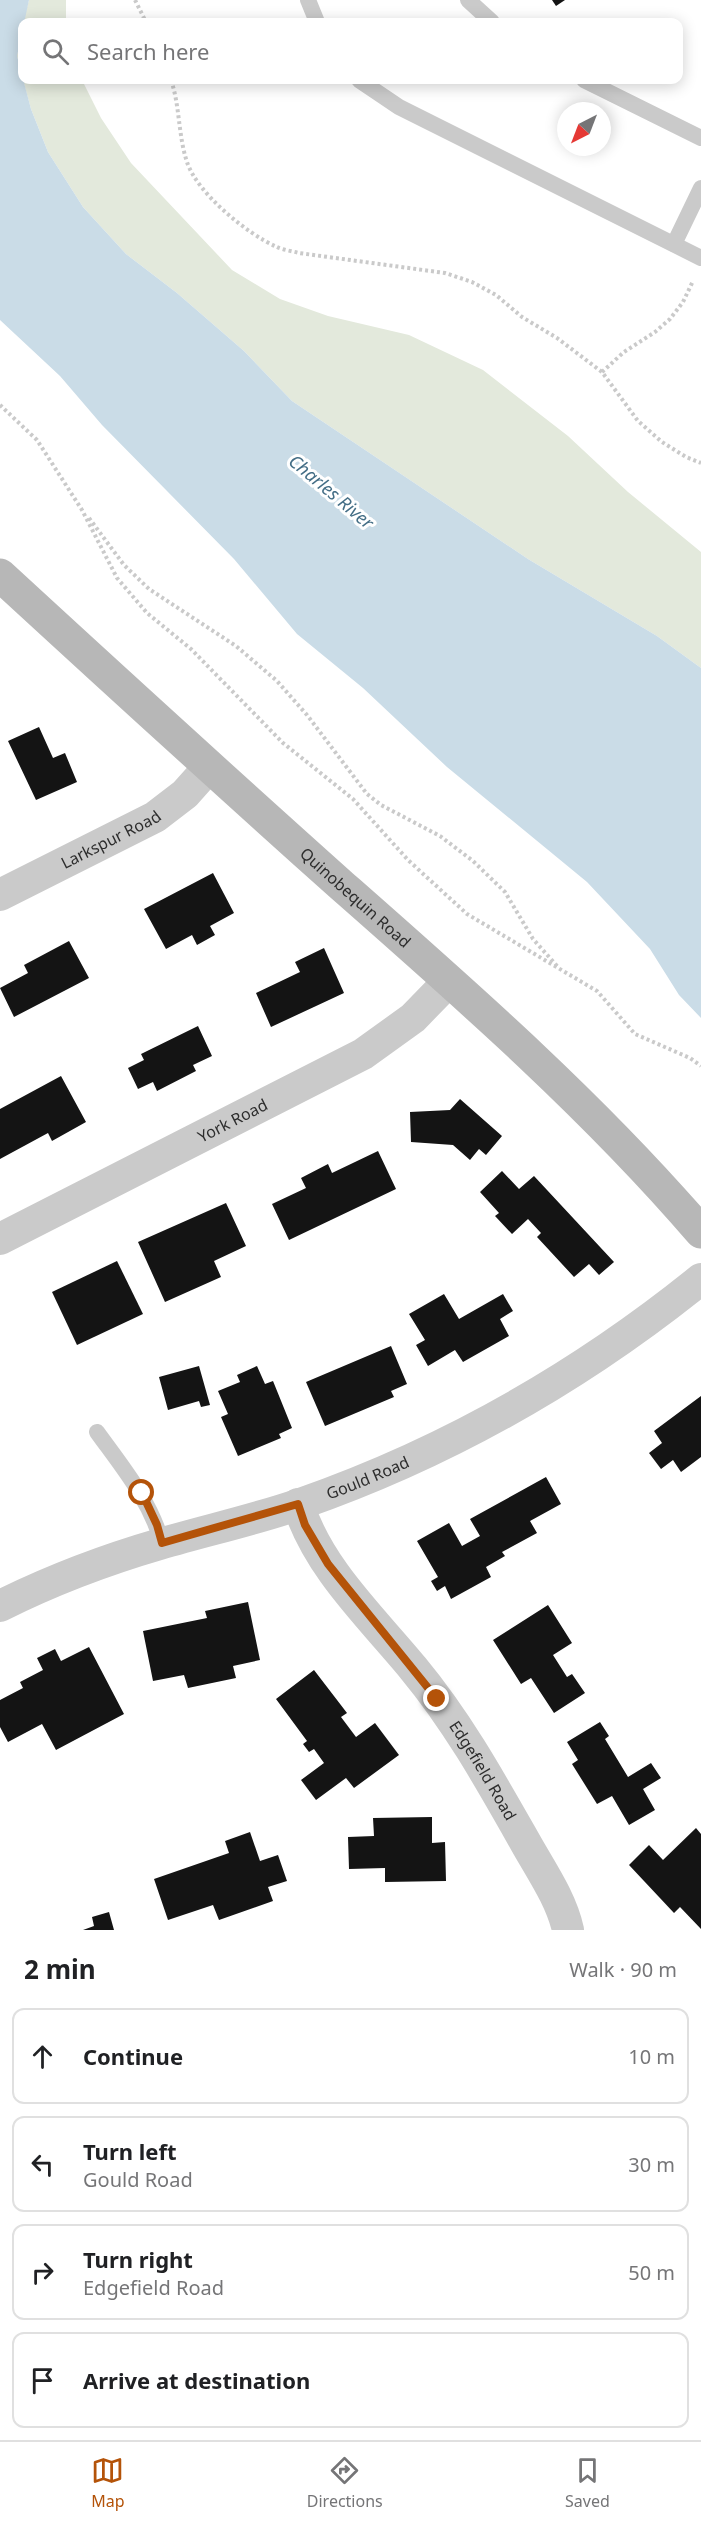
<!DOCTYPE html>
<html lang="en">
<head>
<meta charset="utf-8">
<style>
  :root { --surface:#fff; --page:#f2f2f2; --text:#202124; --muted:#757577; --line:#e0e0e0; --accent:#b45309 }
  body { margin:0; font-family:"Noto Sans",sans-serif; background:var(--page); color:var(--text) }
  .compass { position:absolute; left:557px; top:102px; width:54px; height:54px; border-radius:50%; background:var(--surface); box-shadow:0 3px 15px #0003; rotate:222deg }
  .stop { position:absolute; width:18px; height:18px; margin:-14px; border:4px solid #b45309; border-radius:50%; background:#fff }
  .stop.end { background:#b45309; border-color:#fff; box-shadow:0 2px 6px #0008 }
  .list { margin:0; padding:0; list-style:none }
  h2 { display:flex; justify-content:space-between; align-items:center; height:78px; margin:0; padding:0 24px; font-size:26px }
  h2 small { font-size:20px; font-weight:400; color:var(--muted) }
  .list li { display:grid; grid-template-columns:39px 1fr auto; gap:18px; align-items:center; box-sizing:border-box; height:96px; margin:0 12px 12px; padding:0 12px; border:2px solid var(--line); border-radius:12px }
  .list b { display:block; font-size:22px; white-space:nowrap }
  .list p { margin:0; font-size:20px; white-space:nowrap; color:var(--muted) }
  .list em { font-size:20px; font-style:normal; color:var(--muted) }
  .icon { flex:none; width:33px; height:33px; fill:none; stroke:currentColor; stroke-width:2; stroke-linecap:round; stroke-linejoin:round }
  .map { position:relative; flex:none; width:701px; height:1930px; overflow:hidden }
  .search { position:absolute; background:var(--surface); box-shadow:0 3px 15px #0003; left:18px; right:18px; top:18px; height:66px; display:flex; align-items:center; gap:15px; box-sizing:border-box; padding:0 21px; border-radius:12px; color:var(--muted); font-size:22px }
  .sheet { height:510px; background:var(--surface) }
  nav { display:flex; justify-content:space-around; align-items:center; box-sizing:border-box; height:84px; border-top:2px solid var(--line); background:var(--surface); font-size:16px; color:var(--muted) }
  nav a { display:grid; justify-items:center; gap:3px }
  nav .on { color:var(--accent) }
  .map>svg:first-child { display:block }
  .green { fill:#e3e9dc }
  .water { fill:#cadce7 }
  .building { fill:#141414 }
  .lines { fill:none; stroke-linecap:round; stroke-linejoin:round }
  .path { stroke:#cacaca; stroke-width:4; stroke-dasharray:3 3; stroke-linecap:butt }
  .service { stroke:#cacaca; stroke-width:16 }
  .minor { stroke:#cacaca; stroke-width:32 }
  .secondary { stroke:#b7b7b7; stroke-width:33 }
  .route { stroke:#b45309; stroke-width:8 }
  .labels { text-anchor:middle; stroke-width:6; stroke-linejoin:round; paint-order:stroke }
  .street-label { font-size:16px; fill:#2d2d2d; stroke:#fff }
  .water-label { font-size:18px; font-style:italic; fill:#446e86; stroke:#fff }
</style>
</head>
<body>
<div class="map">
<svg width="701" height="1930" viewBox="0 0 701 1930">
  <rect width="100%" height="100%" fill="#fff"/>
  <!-- green -->
  <g class="green">
    <path d="M29,0H66V22H23Z"/>
    <path d="M22,25V78L17,56Z"/>
    <path d="M23,80H82L101,118L131,163L232,270L280,299L328,316L409,335L483,370L568,436L628,492L701,552V668L657,636L528,559L292,401L244,351L177,293L126,254L83,207L48,152L31,109Z"/>
  </g>
  <!-- water -->
  <path class="water" d="M0,0H29L17,56L31,109L48,152L83,207L126,254L177,293L244,351L292,401L528,559L657,636L701,668V1018L679,995L650,949L587,882L447,767L363,688L297,634L234,559L102,425L60,376L0,320Z"/>
  <!-- building -->
  <g class="building">
    <path d="M552,0H565L556,6Z"/>
    <path d="M39,727L53,758L65,753L77,782L36,800L8,741Z"/>
    <path d="M213,873L234,913L210,926L215,935L197,945L192,935L166,949L144,909Z"/>
    <path d="M69,941L89,978L14,1017L0,988L28,973L24,965Z"/>
    <path d="M324,948L344,993L271,1027L256,993L300,972L295,962Z"/>
    <path d="M198,1026L212,1056L193,1065L196,1071L157,1091L153,1082L138,1089L128,1068L144,1060L141,1054Z"/>
    <path d="M61,1076L86,1122L52,1141L48,1133L0,1159V1109Z"/>
    <path d="M460,1099L502,1136L486,1155L479,1149L470,1160L453,1145L411,1142L410,1112L450,1110Z"/>
    <path d="M378,1151L396,1189L289,1240L272,1204L306,1188L301,1178L328,1164L332,1173Z"/>
    <path d="M502,1171L519,1189L534,1176L614,1262L599,1275L589,1264L574,1277L537,1237L541,1233L528,1219L512,1234L495,1216L499,1213L480,1192Z"/>
    <path d="M226,1203L246,1246L214,1261L221,1277L165,1302L138,1242Z"/>
    <path d="M117,1261L143,1314L77,1345L52,1292Z"/>
    <path d="M444,1294L459,1319L503,1294L513,1311L500,1319L509,1336L463,1362L455,1350L428,1366L416,1345L425,1340L409,1314Z"/>
    <path d="M391,1346L407,1384L391,1391L394,1397L325,1426L306,1382Z"/>
    <path d="M199,1366L210,1405L201,1407L199,1401L168,1410L159,1377Z"/>
    <path d="M257,1366L265,1384L273,1381L292,1428L279,1434L281,1438L238,1456L221,1417L228,1414L218,1391L240,1382L237,1375Z"/>
    <path d="M701,1396V1457L681,1472L673,1460L661,1469L649,1453L662,1443L654,1431Z"/>
    <path d="M546,1477L561,1504L530,1521L537,1533L502,1552L505,1556L486,1567L491,1577L451,1599L445,1586L437,1591L431,1581L438,1577L417,1541L449,1523L462,1546L480,1536L470,1519Z"/>
    <path d="M248,1602L260,1660L233,1666L236,1678L188,1688L184,1675L153,1681L143,1631L207,1618L205,1611Z"/>
    <path d="M548,1605L572,1643L553,1655L567,1677L572,1674L585,1693L554,1713L531,1678L521,1684L493,1640Z"/>
    <path d="M89,1647L124,1714L56,1750L42,1724L8,1742L0,1727V1700L23,1688L20,1682L43,1670L37,1658L55,1649L61,1661Z"/>
    <path d="M314,1670L347,1713L341,1717L356,1737L375,1723L399,1755L354,1788L346,1778L316,1800L301,1780L324,1763L314,1749L309,1752L303,1744L307,1741L276,1699Z"/>
    <path d="M600,1722L609,1736L605,1739L628,1777L651,1763L661,1778L643,1789L655,1810L629,1825L612,1796L597,1804L572,1764L578,1760L567,1742Z"/>
    <path d="M432,1817V1843L445,1842L446,1881L385,1882V1868L349,1869L348,1837L374,1836L373,1818Z"/>
    <path d="M696,1828L701,1834V1929L680,1907L674,1913L629,1865L649,1845L663,1860Z"/>
    <path d="M250,1832L260,1861L278,1855L287,1881L268,1887L273,1901L219,1920L213,1905L168,1920L154,1879L229,1853L225,1841Z"/>
    <path d="M109,1912L114,1930H83L94,1926L92,1917Z"/>
  </g>
  <g class="lines">
    <!-- path -->
    <g class="path">
      <path d="M135,0L146,22"/>
      <path d="M171,80C180,106 178,135 187,162C197,193 247,234 277,247C283,250 292,251 299,253L445,273L472,282L496,295L522,317L557,338L602,372L638,421L662,442L686,457L701,463"/>
      <path d="M602,372L624,352L655,332L670,319L683,302L693,281"/>
      <path d="M0,405L37,440L82,510L117,578L147,613L191,649L283,743L353,799L408,860L467,914L597,991L635,1034L690,1058L701,1066"/>
      <path d="M89,518L124,565L149,589L236,646L277,681L307,715L367,794L381,805L440,836L473,861L505,892L533,939L558,967"/>
    </g>
    <!-- service -->
    <g class="service">
      <path d="M308,0L317,22"/>
      <path d="M468,0L492,22"/>
      <path d="M359,80L399,107L701,258"/>
      <path d="M584,80L701,138"/>
      <path d="M674,244L701,188"/>
      <path d="M97,1432C123,1468 150,1500 162,1543"/>
    </g>
    <!-- minor -->
    <g class="minor">
      <path id="s1" d="M0,895L155,817L185,794L209,767"/>
      <path id="s2" d="M0,1239L363,1054L413,1018L449,981"/>
      <path id="s3" d="M298,1504C318,1568 371,1617 413,1668C457,1721 490,1780 524,1840C540,1869 561,1898 568,1930"/>
      <path id="s4" d="M0,1606C52,1580 105,1560 160,1544C207,1530 254,1520 300,1504C446,1453 581,1376 701,1279"/>
    </g>
    <!-- secondary -->
    <path class="secondary" id="s5" d="M0,575C113,679 226,782 340,884C465,994 592,1105 701,1232"/>
  </g>
  <g class="lines">
    <!-- route -->
    <path class="route" d="M142,1493L157,1525L162,1543L298,1504L305,1525L328,1564L437,1699"/>
  </g>
  <g class="labels">
    <!-- street labels -->
    <g class="street-label">
      <text dy="6" stroke="none"><textPath href="#s1" startOffset="124">Larkspur Road</textPath></text>
      <text dy="6" stroke="none"><textPath href="#s5" startOffset="480">Quinobequin Road</textPath></text>
      <text dy="6" stroke="none"><textPath href="#s2" startOffset="261">York Road</textPath></text>
      <text dy="6" stroke="none"><textPath href="#s4" startOffset="390">Gould Road</textPath></text>
      <text dy="6" stroke="none"><textPath href="#s3" startOffset="326">Edgefield Road</textPath></text>
    </g>
    <!-- water labels -->
    <g class="water-label">
      <text transform="translate(331 492) rotate(40)" y="6">Charles River</text>
    </g>
  </g>
</svg>
<svg class="compass" viewBox="-18 -18 36 36"><path d="M0-13l5 13h-10z" fill="#e53935"/><path d="M0 13l5-13h-10z" fill="#757577"/></svg>
<div class="stop" style="left:142px;top:1493px"></div>
<div class="stop end" style="left:437px;top:1699px"></div>
<div class="search"><svg class="icon" aria-label="search" viewBox="0 0 24 24"><circle cx="10" cy="10" r="6"/><path d="M15 15l6 6"/></svg>Search here</div>
</div>
<section class="sheet">
<h2>2 min<small>Walk · 90 m</small></h2>
<ul class="list">
<li><svg class="icon" aria-label="ahead" viewBox="0 0 24 24"><path d="M12 20V5M6 11l6-6 6 6"/></svg><div><b>Continue</b></div><em>10 m</em></li>
<li><svg class="icon" aria-label="left" viewBox="0 0 24 24"><path d="M17 20v-9H6M10 6l-5 5 5 5"/></svg><div><b>Turn left</b><p>Gould Road</p></div><em>30 m</em></li>
<li><svg class="icon" aria-label="right" viewBox="0 0 24 24"><path d="M7 20v-9h11M14 6l5 5-5 5"/></svg><div><b>Turn right</b><p>Edgefield Road</p></div><em>50 m</em></li>
<li><svg class="icon" aria-label="arrive" viewBox="0 0 24 24"><path d="M6 21V4h12l-3 4 3 4H6"/></svg><div><b>Arrive at destination</b></div></li>
</ul>
</section>
<nav>
<a class="on"><svg class="icon" aria-label="map" viewBox="0 0 24 24"><path d="M3 6l6-2 6 2 6-2v14l-6 2-6-2-6 2zM9 4v14M15 6v14"/></svg>Map</a>
<a><svg class="icon" aria-label="directions" viewBox="0 0 24 24"><path d="M12 3l9 9-9 9-9-9zM9 14v-3h6M13 9l2 2-2 2"/></svg>Directions</a>
<a><svg class="icon" aria-label="saved" viewBox="0 0 24 24"><path d="M7 4h10v16l-5-4-5 4z"/></svg>Saved</a>
</nav>
</body>
</html>
